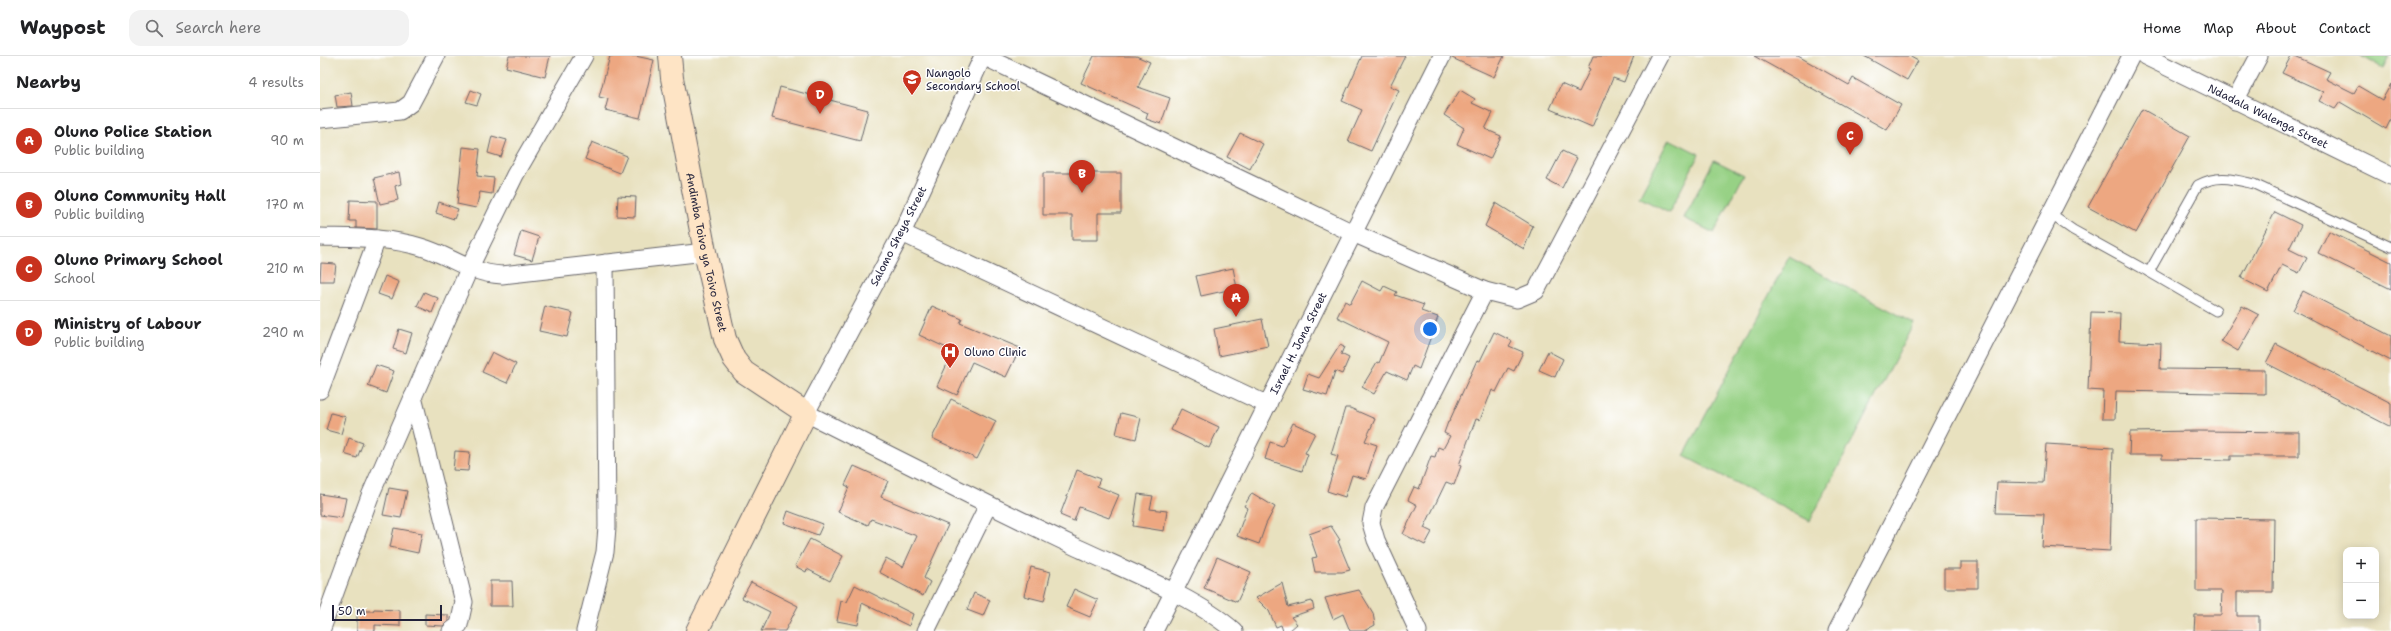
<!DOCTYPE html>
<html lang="en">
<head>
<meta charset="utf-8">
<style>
  :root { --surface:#fff; --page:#f2f2f2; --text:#202124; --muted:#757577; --line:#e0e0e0; --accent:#c8321e }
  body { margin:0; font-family:"Shantell Sans",sans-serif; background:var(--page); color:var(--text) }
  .controls { position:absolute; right:12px; bottom:12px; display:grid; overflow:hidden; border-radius:8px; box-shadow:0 2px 10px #0003 }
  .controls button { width:36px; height:36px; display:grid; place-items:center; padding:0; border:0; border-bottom:1px solid var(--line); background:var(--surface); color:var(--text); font:20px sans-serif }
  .scale { position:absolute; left:12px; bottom:10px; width:110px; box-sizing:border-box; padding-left:4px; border:2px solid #22223b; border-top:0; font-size:11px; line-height:14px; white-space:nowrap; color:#22223b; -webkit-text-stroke:3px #fff; paint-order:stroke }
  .you { position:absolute; left:1110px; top:273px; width:14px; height:14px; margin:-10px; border:3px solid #fff; border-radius:50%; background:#1a73e8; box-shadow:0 0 0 6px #1a73e833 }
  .badge { display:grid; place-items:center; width:26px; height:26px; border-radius:50%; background:var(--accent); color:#fff; font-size:13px; font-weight:700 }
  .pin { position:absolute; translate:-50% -33px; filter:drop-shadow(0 1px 2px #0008) }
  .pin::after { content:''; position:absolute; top:21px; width:14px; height:12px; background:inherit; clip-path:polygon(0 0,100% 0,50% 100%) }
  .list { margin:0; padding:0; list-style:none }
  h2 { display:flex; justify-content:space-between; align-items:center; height:52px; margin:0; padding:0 16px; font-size:17px }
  h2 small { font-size:13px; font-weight:400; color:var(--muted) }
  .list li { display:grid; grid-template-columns:26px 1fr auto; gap:12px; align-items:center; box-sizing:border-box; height:64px; padding:0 16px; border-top:1px solid var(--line) }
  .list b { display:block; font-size:15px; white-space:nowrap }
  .list p { margin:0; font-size:13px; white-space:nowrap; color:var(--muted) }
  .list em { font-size:13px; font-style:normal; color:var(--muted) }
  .icon { flex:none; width:22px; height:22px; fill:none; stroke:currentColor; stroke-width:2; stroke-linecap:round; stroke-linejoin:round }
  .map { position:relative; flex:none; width:2071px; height:575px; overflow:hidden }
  header { display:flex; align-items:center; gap:24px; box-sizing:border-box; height:56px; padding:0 20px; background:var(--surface); border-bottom:1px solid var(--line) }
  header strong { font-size:19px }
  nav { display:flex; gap:22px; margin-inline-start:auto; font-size:14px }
  .search { width:280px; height:36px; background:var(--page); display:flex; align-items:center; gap:10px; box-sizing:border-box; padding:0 14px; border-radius:12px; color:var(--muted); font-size:15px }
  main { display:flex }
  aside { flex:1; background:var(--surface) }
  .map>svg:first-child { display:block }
  .green { fill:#97d185; stroke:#5c7a60 }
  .building { fill:#eda781 }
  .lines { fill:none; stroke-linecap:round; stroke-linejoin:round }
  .lane-casing { stroke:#676569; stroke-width:11 }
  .street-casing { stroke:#676569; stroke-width:19 }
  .secondary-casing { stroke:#676569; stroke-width:24 }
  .lane { stroke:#fff; stroke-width:9 }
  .street { stroke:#fff; stroke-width:17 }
  .secondary { stroke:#fee4c5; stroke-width:22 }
  .labels { text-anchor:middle; stroke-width:3; stroke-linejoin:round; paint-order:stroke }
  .poi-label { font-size:11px; fill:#22223b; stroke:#fff; text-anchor:start }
  .street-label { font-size:11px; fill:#22223b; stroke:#fff }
</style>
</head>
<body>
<header>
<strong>Waypost</strong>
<div class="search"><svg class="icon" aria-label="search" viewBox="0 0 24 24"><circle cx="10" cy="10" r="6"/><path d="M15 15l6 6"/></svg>Search here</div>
<nav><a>Home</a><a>Map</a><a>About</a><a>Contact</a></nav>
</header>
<main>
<aside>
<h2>Nearby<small>4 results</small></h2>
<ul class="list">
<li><span class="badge">A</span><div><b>Oluno Police Station</b><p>Public building</p></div><em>90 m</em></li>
<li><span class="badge">B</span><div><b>Oluno Community Hall</b><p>Public building</p></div><em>170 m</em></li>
<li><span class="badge">C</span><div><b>Oluno Primary School</b><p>School</p></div><em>210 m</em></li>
<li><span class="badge">D</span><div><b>Ministry of Labour</b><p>Public building</p></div><em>290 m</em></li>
</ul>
</aside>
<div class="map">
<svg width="2071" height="575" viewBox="0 0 2071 575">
  <rect width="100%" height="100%" fill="#fff"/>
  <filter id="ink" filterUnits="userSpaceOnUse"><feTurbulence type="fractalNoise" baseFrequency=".025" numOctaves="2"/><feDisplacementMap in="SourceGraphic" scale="8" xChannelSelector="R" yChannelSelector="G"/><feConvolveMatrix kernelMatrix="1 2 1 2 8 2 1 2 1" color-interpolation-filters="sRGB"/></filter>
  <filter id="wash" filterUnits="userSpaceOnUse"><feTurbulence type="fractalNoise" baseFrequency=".012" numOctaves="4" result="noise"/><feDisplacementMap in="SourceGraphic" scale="16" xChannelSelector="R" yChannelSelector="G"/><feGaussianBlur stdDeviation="0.9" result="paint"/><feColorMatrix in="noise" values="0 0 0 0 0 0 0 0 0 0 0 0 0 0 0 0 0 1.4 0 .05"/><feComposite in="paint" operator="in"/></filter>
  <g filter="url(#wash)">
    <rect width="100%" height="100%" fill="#e8e1bf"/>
    <!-- green -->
    <g class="green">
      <path d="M2041,0H2069L2063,12Z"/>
      <path d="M1349,83L1379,98L1349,157L1319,141Z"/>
      <path d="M1394,104L1424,119L1394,177L1364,162Z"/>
      <path d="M1469,201L1594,267L1490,465L1364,400Z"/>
    </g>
    <g id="blocks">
      <!-- building -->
      <g class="building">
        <path d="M189,0H230L225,21L186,11Z"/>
        <path d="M290,0H315L334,4L320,62L285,54L288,43L279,41Z"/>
        <path d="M774,0H816L830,6L818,31L850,42L841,68L826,63L828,57L761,27Z"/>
        <path d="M1042,0H1085L1070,30L1079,34L1051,95L1028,85L1042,54L1022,45Z"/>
        <path d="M1132,0H1184L1174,21L1132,2Z"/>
        <path d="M1273,0H1314L1304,26L1293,22L1272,71L1230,53L1241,28L1259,36L1270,13L1268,12Z"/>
        <path d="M1434,0H1478L1529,29L1533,22L1581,49L1567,74Z"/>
        <path d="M1544,0H1589L1598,5L1587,24Z"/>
        <path d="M1971,0H1975L2010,16L2006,23L2034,37L2038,30L2062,44L2071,28V63L2066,73L2020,46L2015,53L1999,45L2004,36L1962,17Z"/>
        <path d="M460,31L548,54L540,85L452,62Z"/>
        <path d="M151,34L161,38L157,49L146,46Z"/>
        <path d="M1140,34L1155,43L1152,47L1173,57L1165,73L1181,80L1170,103L1137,88L1144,72L1124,59Z"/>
        <path d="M31,36L33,50L17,51L15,39Z"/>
        <path d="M1822,53L1870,80L1816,177L1768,151Z"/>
        <path d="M920,77L943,88L930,113L907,101Z"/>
        <path d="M172,80L187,84L181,101L168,97Z"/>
        <path d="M272,86L307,100L300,117L265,103Z"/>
        <path d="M143,91L160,93L157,120L174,122L172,138L160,136L156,152L137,148Z"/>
        <path d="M1242,95L1257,102L1242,132L1227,124Z"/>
        <path d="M79,116L81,128L75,130L78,144L60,148L54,122Z"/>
        <path d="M723,117H801V157H778V184H752V159H723Z"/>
        <path d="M298,140L316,141L315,161L297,160Z"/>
        <path d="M30,144L57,145V173L36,172V165H29Z"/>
        <path d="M119,146L138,153L134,163L116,157Z"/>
        <path d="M1176,147L1213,170L1204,193L1165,170Z"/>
        <path d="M1955,156L1981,169L1969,193L1987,202L1979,217L1962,209L1948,236L1921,222Z"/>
        <path d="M201,175L219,181L212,204L194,199Z"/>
        <path d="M2009,175L2071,206V233L1998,197Z"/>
        <path d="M1,207L16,208L14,225H0Z"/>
        <path d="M913,212L917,232L881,240L876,220Z"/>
        <path d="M65,220L79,226L72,243L58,238Z"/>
        <path d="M1042,225L1061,235L1064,230L1077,236L1075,239L1104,249L1101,255L1118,261L1099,313L1093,310L1087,324L1067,315L1054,338L1042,331L1057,306L1059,307L1068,286L1017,261L1025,245L1030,248Z"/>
        <path d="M1983,235L2071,280V305L1973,254Z"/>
        <path d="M104,236L118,242L112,257L97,250Z"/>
        <path d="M225,250L253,257L247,281L219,275Z"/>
        <path d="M612,250L642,263L640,267L700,292L686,321L652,306L637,339L617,330L633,295L599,279Z"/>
        <path d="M1922,250L1939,259L1918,295L1901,285Z"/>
        <path d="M1771,256L1800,257L1799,285L1841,287L1840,313L1945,314V338L1796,335L1795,363H1782L1783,335L1768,334Z"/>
        <path d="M942,263L948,290L899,300L894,273Z"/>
        <path d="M79,273L92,277L86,297L73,293Z"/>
        <path d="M1174,276L1192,285L1189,290L1203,296L1194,315L1188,312L1176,336L1172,334L1160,364L1156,363L1139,409L1141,410L1134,429L1126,426L1104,472L1112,476L1105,489L1083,478L1097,449L1088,444L1094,431L1099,433L1111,400L1115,401L1118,391L1123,393L1130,380L1124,377L1128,366H1129L1157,304L1160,305Z"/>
        <path d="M1956,288L2071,347V371L1946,307Z"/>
        <path d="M1020,289L1024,291L1021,298L1029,302L1022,318L1015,315L1007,340L983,333L988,318L999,322Z"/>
        <path d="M1228,295L1243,303L1235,321L1219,314Z"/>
        <path d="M172,296L196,308L187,327L162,316Z"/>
        <path d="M56,309L74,315L66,337L48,330Z"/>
        <path d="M631,343L676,365L657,403L612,382Z"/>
        <path d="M1025,352H1030L1055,363L1045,385L1057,389L1046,423L1032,419L1025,441L1007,435L1018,400L1011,398Z"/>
        <path d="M861,353L899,371L889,392L851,374Z"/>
        <path d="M11,357L26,361L21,378L6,374Z"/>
        <path d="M801,357L821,362L816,383L796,378Z"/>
        <path d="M973,367L995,377L985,397L988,398L982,415L945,403L950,386L962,390Z"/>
        <path d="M1878,375L1979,376V400H1911V404L1842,403V399H1809L1810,376Z"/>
        <path d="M29,382L43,387L37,402L24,398Z"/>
        <path d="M1726,388L1793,392L1790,495L1722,491L1724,458L1675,457L1677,426L1723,427Z"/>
        <path d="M135,395L150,396L148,415L133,414Z"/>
        <path d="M534,410L568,425L561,441L628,469L604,522L610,526L603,540L559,516L566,502L583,511L597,480L551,463L548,469L518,456L529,431L525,429Z"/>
        <path d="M757,414L780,423L777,430L799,439L789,462L759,451L754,465L740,459Z"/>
        <path d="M69,432L87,435L81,462L63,459Z"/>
        <path d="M932,437L955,451L946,468L939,488L917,480L927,452L924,450Z"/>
        <path d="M0,438L26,442L22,462L0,459Z"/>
        <path d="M818,438L833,440L830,453L847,455L844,475L813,470Z"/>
        <path d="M468,455L503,468L498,479L464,467Z"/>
        <path d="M1876,462L1954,463L1953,536H1917V560H1939V575H1874L1875,559H1901L1902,535H1876Z"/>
        <path d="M1011,470L1020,484L1018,485L1030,514L1022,516H995L992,502L997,501L989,478Z"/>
        <path d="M74,472L102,477L98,497L70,491Z"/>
        <path d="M490,483L523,500L510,525L487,513L486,516L475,510Z"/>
        <path d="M897,501L931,516L917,546L884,532Z"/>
        <path d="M1640,506H1658V532H1624V513H1640Z"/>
        <path d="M711,511L731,516L724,545L704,540Z"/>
        <path d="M170,525H192L193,550H170Z"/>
        <path d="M431,526L478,550L465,575H441L450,556L422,542Z"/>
        <path d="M962,527L968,551L992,545L994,553L971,561L977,568L969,575H963L961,569L956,571L949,555L936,542Z"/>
        <path d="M535,529L593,558L589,570L542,547L538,569L517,565L521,545L527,546Z"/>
        <path d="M754,533L778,544L770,561L746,551Z"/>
        <path d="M1039,534L1053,557L1055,569L1044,575H1030L1023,558L1013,563L1005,542Z"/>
        <path d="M654,537L670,544L663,560L647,554Z"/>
        <path d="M54,553L80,554V570L55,569V575H37V555H53Z"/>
        <path d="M105,558L128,559V565L123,570L105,569Z"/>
      </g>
    </g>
  </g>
  <g filter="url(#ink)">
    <use href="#blocks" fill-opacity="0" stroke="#676569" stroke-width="1"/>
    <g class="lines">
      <defs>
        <g id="lane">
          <path d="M1730,158L1753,174L1829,216L1878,129C1898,118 1913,123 1934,128L2071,191"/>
          <path d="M1829,216L1896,255"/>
        </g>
        <g id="street">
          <path d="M663,0L1033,177L1165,235L1054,452L1051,467L1056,484L1098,575"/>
          <path d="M663,0L582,177L486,357C575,402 664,447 754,490C802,513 876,541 914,575"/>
          <path id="s1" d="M1825,0L2071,120"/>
          <path d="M1915,45L1939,0"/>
          <path d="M0,63L80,55L91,47L116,0"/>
          <path d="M582,177L948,349"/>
          <path d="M0,181C34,182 69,181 101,191C132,200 147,217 182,219L385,196"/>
          <path d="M1165,235L1197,243L1216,235L1340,0"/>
          <path d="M0,334L57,183"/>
          <path d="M93,341L144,546L139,569L131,575"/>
          <path d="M1,575L50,440L149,213L195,119L264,0"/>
          <path d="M265,575L285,496L287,471L285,207"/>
          <path d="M606,575L668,449"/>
          <path id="s2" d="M834,575L1122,0"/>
          <path d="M1517,575L1811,0"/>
        </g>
        <g id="secondary">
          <path id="s3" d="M350,0L352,22L385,196L405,283L414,303L424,316L486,357L377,575"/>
        </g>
      </defs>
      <!-- lane casing -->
      <use href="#lane" class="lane-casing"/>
      <!-- street casing -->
      <use href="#street" class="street-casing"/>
      <!-- secondary casing -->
      <use href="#secondary" class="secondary-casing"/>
      <!-- lane -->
      <use href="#lane" class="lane"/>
      <!-- street -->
      <use href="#street" class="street"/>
      <!-- secondary -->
      <use href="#secondary" class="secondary"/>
    </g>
  </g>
  <!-- icons -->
  <defs>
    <symbol id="school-pin" viewBox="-11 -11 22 30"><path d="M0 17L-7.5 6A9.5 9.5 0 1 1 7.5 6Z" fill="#c8321e" stroke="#fff"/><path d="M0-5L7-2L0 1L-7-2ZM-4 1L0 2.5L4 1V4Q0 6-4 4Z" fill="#fff"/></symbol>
    <symbol id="hospital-pin" viewBox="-11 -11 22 30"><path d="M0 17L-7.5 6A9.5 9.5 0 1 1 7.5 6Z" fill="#c8321e" stroke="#fff"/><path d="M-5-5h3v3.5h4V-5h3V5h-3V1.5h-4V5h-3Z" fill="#fff"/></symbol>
  </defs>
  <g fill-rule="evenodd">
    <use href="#school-pin" x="581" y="12" width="22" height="30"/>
    <use href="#hospital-pin" x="619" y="285" width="22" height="30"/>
  </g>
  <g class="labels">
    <!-- poi labels -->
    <g class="poi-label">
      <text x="606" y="21">Nangolo<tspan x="606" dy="13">Secondary School</tspan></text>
      <text x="644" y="300">Oluno Clinic</text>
    </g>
    <!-- street labels -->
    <g class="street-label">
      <text dy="4" stroke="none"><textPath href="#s1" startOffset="137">Ndadala Walenga Street</textPath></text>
      <text transform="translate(578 180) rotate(-63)" y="4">Salomo Sheya Street</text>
      <text dy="4" stroke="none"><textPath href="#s3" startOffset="200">Andimba Toivo ya Toivo Street</textPath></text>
      <text dy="4" stroke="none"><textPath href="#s2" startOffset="322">Israel H. Jona Street</textPath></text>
    </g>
  </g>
</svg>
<div class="controls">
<button>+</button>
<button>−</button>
</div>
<div class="scale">50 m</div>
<div class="you"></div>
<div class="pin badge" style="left:916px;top:261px">A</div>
<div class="pin badge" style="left:762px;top:137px">B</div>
<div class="pin badge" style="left:1530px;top:99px">C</div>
<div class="pin badge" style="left:500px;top:58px">D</div>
</div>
</main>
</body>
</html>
